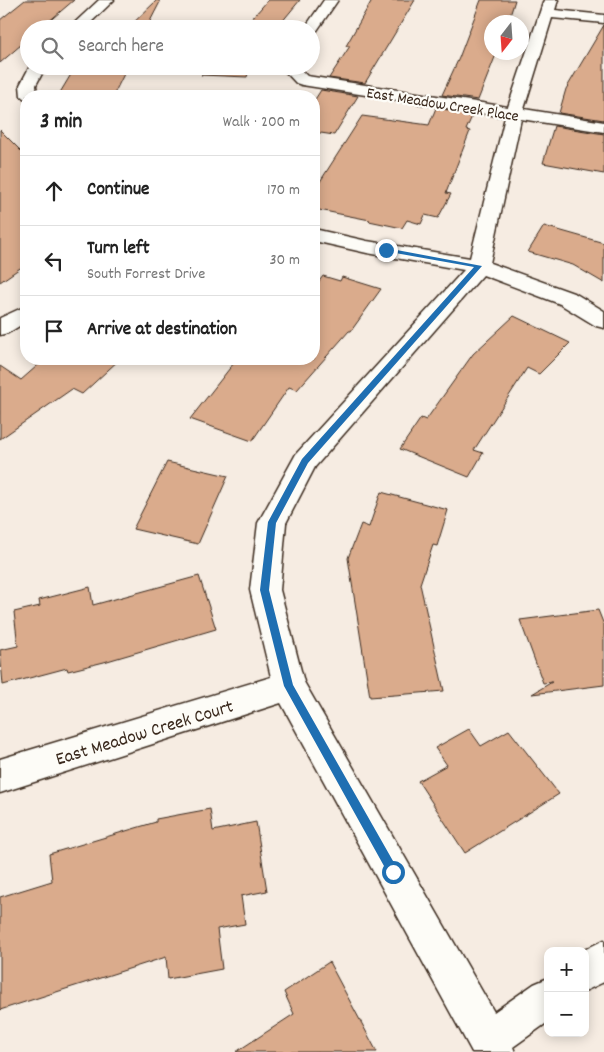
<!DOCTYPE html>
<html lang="en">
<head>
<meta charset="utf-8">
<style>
  :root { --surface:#fff; --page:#f2f2f2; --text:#222; --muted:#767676; --line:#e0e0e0 }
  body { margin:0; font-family:Dekko,sans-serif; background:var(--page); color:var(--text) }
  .controls { position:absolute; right:15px; bottom:15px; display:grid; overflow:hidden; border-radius:10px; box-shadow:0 2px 12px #0003 }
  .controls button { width:45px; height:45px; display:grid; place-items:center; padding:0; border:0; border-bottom:1px solid var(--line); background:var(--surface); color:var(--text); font:25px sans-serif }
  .compass { position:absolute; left:484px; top:15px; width:45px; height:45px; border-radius:50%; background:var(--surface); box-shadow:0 2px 12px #0003; rotate:197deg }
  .stop { position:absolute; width:15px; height:15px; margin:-11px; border:4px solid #1f6fb2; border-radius:50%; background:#fff }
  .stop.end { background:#1f6fb2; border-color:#fff; box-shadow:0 1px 5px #0008 }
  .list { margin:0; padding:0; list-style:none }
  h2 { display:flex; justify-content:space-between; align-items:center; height:65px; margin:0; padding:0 20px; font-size:21px }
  h2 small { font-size:16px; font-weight:400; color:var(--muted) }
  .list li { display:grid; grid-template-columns:32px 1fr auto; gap:15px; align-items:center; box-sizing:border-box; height:70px; padding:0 20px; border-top:1px solid var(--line) }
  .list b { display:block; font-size:19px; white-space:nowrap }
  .list p { margin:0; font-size:16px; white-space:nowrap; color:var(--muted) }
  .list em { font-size:16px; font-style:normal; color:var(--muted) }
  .icon { flex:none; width:28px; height:28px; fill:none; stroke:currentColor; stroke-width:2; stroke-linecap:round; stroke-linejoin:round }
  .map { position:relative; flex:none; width:604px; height:1052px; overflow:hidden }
  .search { position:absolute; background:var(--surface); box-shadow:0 2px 12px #0003; left:20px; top:20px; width:300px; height:55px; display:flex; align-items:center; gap:12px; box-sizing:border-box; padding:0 18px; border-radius:28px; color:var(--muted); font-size:19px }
  .panel { position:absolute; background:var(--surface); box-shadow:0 2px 12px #0003; left:20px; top:90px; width:300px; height:275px; border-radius:20px }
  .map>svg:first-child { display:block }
  .building { fill:#daab8c; stroke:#3b2a1e }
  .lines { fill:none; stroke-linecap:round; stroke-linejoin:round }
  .street-casing { stroke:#3b2a1e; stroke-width:3 }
  .street { fill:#fdfcf7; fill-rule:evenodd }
  .route { fill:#1f6fb2 }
  .labels { text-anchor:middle; stroke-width:4.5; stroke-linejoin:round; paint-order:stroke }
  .far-street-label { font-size:16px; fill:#3b2a1e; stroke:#fdfcf7 }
  .street-label { font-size:19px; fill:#3b2a1e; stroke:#fdfcf7 }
</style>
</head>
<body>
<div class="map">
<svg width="604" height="1052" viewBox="0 0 604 1052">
  <rect width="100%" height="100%" fill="#f6ece2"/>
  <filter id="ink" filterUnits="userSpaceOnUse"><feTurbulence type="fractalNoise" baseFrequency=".02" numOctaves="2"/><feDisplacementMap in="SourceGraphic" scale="10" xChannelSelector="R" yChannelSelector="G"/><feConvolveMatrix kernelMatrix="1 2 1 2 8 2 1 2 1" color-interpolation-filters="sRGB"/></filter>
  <g filter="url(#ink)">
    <!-- building -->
    <g class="building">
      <path d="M25,0H74L40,29H29V38L0,63V20Z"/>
      <path d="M157,0L160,2L146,29H127Z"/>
      <path d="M268,0H300L276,29H243Z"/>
      <path d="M372,0H415L365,83L329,78L350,46H346Z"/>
      <path d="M481,0H515L508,22H492V52H497L478,100L442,95L459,58Z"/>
      <path d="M604,25V120L559,113L566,89Z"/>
      <path d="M76,66H128L113,96H58Z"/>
      <path d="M210,66H250L247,77L201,75Z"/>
      <path d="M321,90L358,96L334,135L314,132V101Z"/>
      <path d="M436,108L473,114L466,130L470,131L446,193L451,194L438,218L425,215L421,224L407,220L402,228L369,221L370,220L314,209V191L362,116L429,125Z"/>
      <path d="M554,126L604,134V174L543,163Z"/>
      <path d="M0,130L26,156V264L0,282Z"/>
      <path d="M544,226L604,243V283L573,265L528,252Z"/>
      <path d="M323,276L340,281L342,277L381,289L351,331H349L297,390L289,387L252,441L190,419L237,359H314V288Z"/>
      <path d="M514,316L570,343L539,374L527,368L474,450L483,453L469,477L400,449L421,418L426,420L473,354Z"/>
      <path d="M45,359H120L82,394L72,389L0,439V366L21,380Z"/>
      <path d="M167,462L228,476L198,544L133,529Z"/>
      <path d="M381,492L448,510L437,546L433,545L420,584L444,691L370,697L348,558L361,524L369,527Z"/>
      <path d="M199,576L216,629L104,662L68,671L67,668L3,685L0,650L18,646L14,612L40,606L39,600L90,587L93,605Z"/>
      <path d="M598,610L604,625V685L532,694L552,682L543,683L520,620Z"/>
      <path d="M469,729L481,746L509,730L559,794L465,853L418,781L447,765L435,748Z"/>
      <path d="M210,809L213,831L256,822L267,891L241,896L245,924L217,929L222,969L168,979L166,957L0,1010V897L52,881L49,854L156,822V819Z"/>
      <path d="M329,962L377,1052H236L294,1014L284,992Z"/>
    </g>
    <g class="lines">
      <defs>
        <g id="street">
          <path d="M99,0H114L84,29H68Z"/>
          <path d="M324,0H338L316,32L311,33V29H304Z"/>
          <path d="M544,0H558L555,10L604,15V23L552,18L524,109L604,122V132L521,119L490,263L576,294L604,311V328L596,326L560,304L483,275L315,467L286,523L280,590L304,682L494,1012L534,984L548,978V1022L513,1047L515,1052H472L281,703L0,793V759L271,677L250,590L258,523L296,454L464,270L367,253L314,241V229L367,241L470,258L505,117L302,85L296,83L280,66H297L307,76L508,107Z"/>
          <path d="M30,66H46L36,85L37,96H26V100L21,96L20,85Z"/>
          <path d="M26,306V322L8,333L0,335V318Z"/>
          <path d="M604,940V982L585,991V951H582Z"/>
        </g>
      </defs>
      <!-- street casing -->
      <use href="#street" class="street-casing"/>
      <!-- street -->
      <use href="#street" class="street"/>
    </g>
  </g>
  <!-- route -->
  <path class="route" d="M386,248L482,266L308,463L276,523L269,590L293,685L397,868L398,872L397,875L393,877L389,875L284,686L260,590L268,522L302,459L474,267L384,251Z"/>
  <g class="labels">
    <!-- far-street labels -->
    <g class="far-street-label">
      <text transform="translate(443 103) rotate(9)" y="6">East Meadow Creek Place</text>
    </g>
    <!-- street labels -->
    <g class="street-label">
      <text transform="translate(144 731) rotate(-17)" y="7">East Meadow Creek Court</text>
    </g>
  </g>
</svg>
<div class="controls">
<button>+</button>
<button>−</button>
</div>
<svg class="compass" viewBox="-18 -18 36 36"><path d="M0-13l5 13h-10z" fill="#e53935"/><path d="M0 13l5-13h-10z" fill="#767676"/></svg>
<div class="stop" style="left:393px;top:872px"></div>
<div class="stop end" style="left:386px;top:250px"></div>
<div class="search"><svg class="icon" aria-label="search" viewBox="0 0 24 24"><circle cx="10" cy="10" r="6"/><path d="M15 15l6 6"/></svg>Search here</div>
<section class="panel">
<h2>3 min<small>Walk · 200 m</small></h2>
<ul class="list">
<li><svg class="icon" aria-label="ahead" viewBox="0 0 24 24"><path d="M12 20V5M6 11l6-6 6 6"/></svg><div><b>Continue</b></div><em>170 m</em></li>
<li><svg class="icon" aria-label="left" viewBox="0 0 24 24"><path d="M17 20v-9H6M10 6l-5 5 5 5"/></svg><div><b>Turn left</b><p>South Forrest Drive</p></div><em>30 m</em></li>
<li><svg class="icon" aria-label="arrive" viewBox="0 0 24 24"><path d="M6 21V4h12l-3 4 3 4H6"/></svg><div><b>Arrive at destination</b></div></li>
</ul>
</section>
</div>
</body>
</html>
